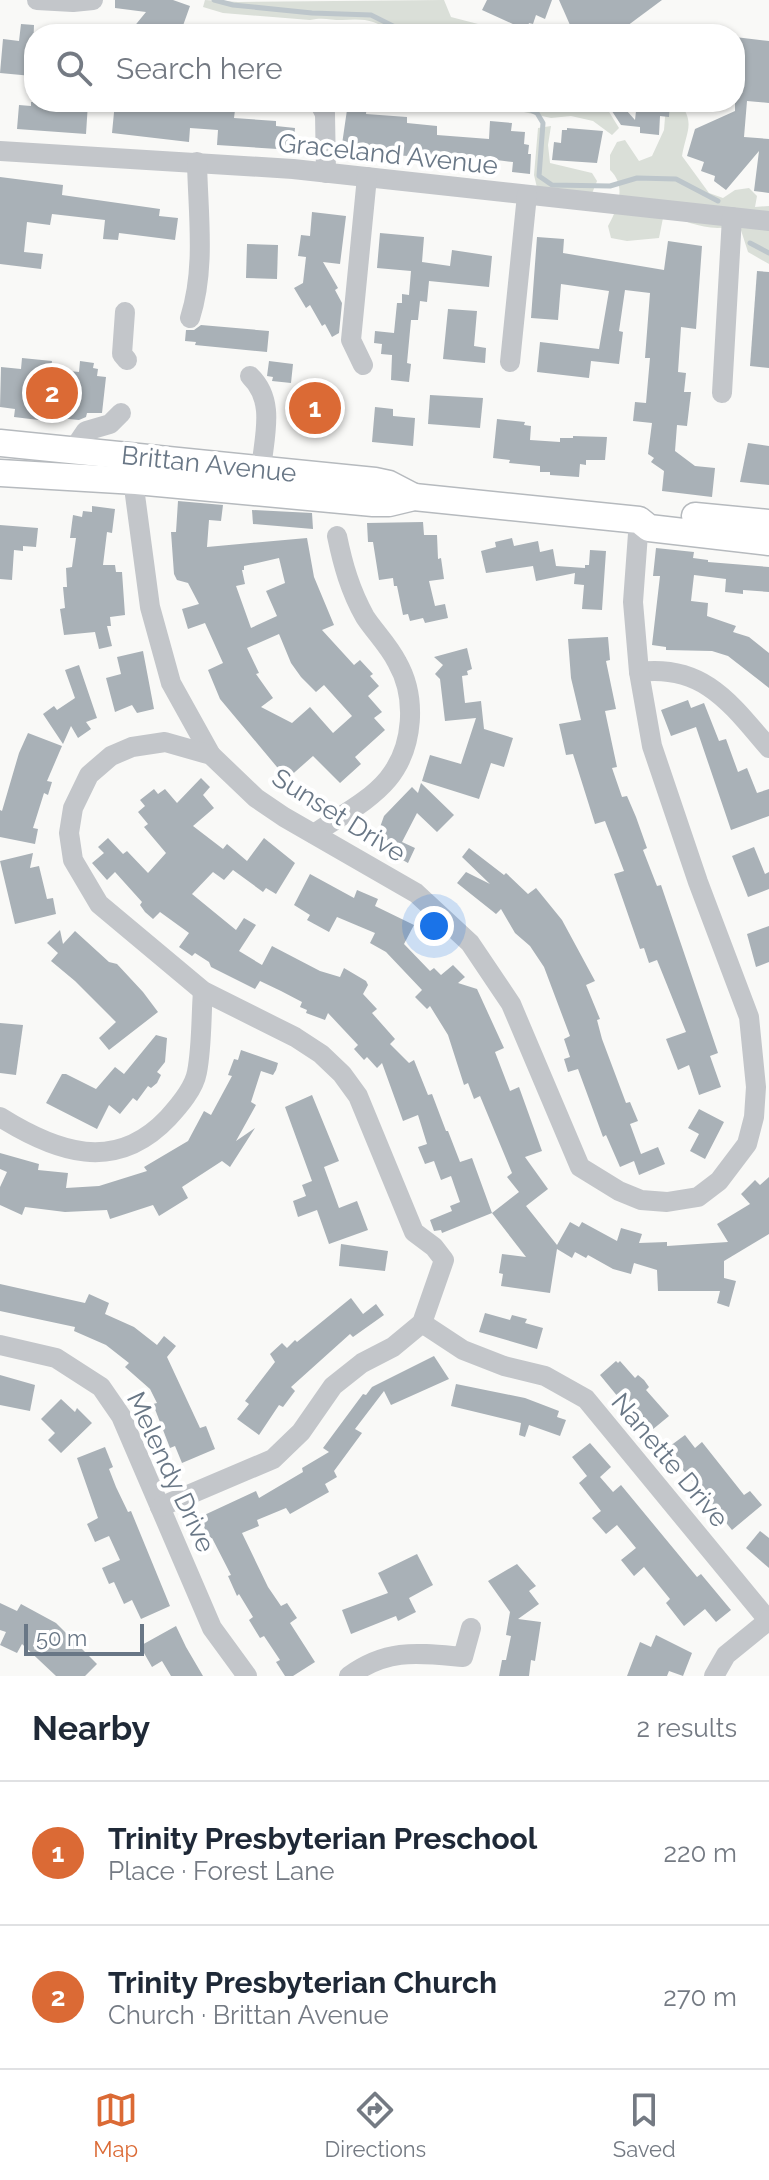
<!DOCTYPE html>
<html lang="en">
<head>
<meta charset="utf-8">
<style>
  :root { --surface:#fff; --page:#f2f2f3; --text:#1f2937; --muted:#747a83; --line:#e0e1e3; --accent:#db6a35 }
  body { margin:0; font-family:Raleway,sans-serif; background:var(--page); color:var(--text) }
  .scale { position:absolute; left:24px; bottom:20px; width:120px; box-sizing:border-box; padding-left:8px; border:4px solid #697786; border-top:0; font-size:22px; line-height:28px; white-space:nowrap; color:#697786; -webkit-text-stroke:6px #fff; paint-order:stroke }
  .you { position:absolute; left:434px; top:926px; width:28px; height:28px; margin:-20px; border:6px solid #fff; border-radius:50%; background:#1a73e8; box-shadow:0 0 0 12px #1a73e833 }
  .badge { display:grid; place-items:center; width:52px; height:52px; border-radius:50%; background:var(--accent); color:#fff; font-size:26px; font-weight:700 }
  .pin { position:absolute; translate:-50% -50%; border:4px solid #fff; box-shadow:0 2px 8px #0006 }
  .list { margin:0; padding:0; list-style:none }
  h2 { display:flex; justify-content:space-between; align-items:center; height:104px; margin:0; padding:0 32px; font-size:34px }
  h2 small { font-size:26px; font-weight:400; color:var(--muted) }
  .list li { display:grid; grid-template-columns:52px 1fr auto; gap:24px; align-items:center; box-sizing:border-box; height:144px; padding:0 32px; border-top:2px solid var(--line) }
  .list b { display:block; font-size:30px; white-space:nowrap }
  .list p { margin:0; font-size:26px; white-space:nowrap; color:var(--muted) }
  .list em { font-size:26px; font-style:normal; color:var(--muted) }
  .icon { flex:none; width:44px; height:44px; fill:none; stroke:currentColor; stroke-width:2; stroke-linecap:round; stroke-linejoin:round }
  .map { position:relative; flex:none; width:769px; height:1676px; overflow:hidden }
  .search { position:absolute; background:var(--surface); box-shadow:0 2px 6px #0004; left:24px; right:24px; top:24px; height:88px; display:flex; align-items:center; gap:20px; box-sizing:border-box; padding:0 28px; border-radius:32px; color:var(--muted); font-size:30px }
  .sheet { height:392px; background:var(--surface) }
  nav { display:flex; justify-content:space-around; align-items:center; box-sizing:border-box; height:112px; border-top:2px solid var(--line); background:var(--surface); font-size:22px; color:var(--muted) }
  nav a { display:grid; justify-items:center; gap:4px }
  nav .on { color:var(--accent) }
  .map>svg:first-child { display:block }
  .green { fill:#dadfd8 }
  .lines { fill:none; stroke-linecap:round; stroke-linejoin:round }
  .stream { stroke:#bdc6cb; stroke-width:5 }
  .building { fill:#a9b1b7; fill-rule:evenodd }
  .major-casing { stroke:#b6babe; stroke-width:29 }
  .minor { stroke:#c3c6ca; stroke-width:20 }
  .major { stroke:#fff; stroke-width:26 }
  .labels { text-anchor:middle; stroke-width:8; stroke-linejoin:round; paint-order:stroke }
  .street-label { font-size:26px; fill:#697786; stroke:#fff }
</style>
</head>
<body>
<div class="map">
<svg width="769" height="1676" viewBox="0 0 769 1676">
  <rect width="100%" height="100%" fill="#f9f9f7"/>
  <!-- green -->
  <g class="green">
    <path d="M205,0L238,2L444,0L451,17L478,24L486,34H389C378,18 360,19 342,20C330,20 323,17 310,20L223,13L203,7Z"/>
    <path d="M497,102H603L619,128L612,135L593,121L571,116L551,118L497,106Z"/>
    <path d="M669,102H679C696,123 686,132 682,156L709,193L723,198L735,190L749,188L757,196L755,207L769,206V264L748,252L739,224C712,234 690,223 664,213L659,238L627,241L611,238L608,226C618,208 627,186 610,170V155L617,142L625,140L639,161L652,156L664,130L666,105Z"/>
    <path d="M551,126L548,145L550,163L592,173L597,181L591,196L538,192L534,175L538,128Z"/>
  </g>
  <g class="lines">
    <!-- stream -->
    <g class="stream">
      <path d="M214,0L233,5L312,13L371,15L409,34"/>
      <path d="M514,102L537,113L543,123L539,176L552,185L610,186L637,178L676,179L718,201"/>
      <path d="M750,243L769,253"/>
    </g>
  </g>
  <!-- building -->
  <g class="building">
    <path d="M115,0H173L190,6L180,34H128L146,12L115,8Z"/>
    <path d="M487,0H552L545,19L536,15L533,24L529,23L525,34H511L515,25L482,10Z"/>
    <path d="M559,0H662L627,26L608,34H574Z"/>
    <path d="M21,24L34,25L32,76L0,73L3,39L19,41Z"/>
    <path d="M735,37L769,41V103L747,101L744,137L769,139V193L754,191L759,151L726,190L714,181L715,176L701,171L704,162L687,156L695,129L735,111Z"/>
    <path d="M31,102L88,103L86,134L17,129L19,105L31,106Z"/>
    <path d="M115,102L156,105V102H236L234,118L276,121V126L295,128L293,150L217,145L218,130L190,128L189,142L112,133Z"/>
    <path d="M606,102H619L635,120L637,102H670L669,117L660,116L659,135L640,133V127L621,125Z"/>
    <path d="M348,103L367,104L366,114L407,117V123L437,126V135L489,139L490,121L512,123L511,131L525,132L524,144L529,145L528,154H531L530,174L512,172L513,162L489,159L409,153V156L390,155V162L340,158Z"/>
    <path d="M567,128L603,131L597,163L552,160L554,142L561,143L562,130H567Z"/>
    <path d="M0,177L63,185L62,195L160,209L159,216L178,218L175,240L119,233L118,240L103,239L105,220L52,214L50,225L27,222L24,252L43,254L41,269L0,264Z"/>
    <path d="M312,212L346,216L340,264L323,262L338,288L335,290L342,303L339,333L332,337L325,324L322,326L310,305L306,308L294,288L303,283L306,257L298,256L301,235L310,236Z"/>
    <path d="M380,233L424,237L422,262L450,266L452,250L492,256L489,287L429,281L427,302L420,301L418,320H411L407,363L411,364L409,382L391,380L392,355L381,354L382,344L374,343L375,331L394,333L397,303H402V294L409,295L411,271L377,268Z"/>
    <path d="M537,237L564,239L563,253L664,270L668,241L702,246L696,329L681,327L678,372L686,373L684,392H691L687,426L677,425L675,451L695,466L715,468L712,497L662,491L664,471L651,462L654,458L648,454L652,423L633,421L635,402L646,403L650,358H645L650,293L625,290L619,331L623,332L619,364L591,361L589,378L537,372L540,342L599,349L609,291L561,284L558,320L531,318Z"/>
    <path d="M247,244L278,245L277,279L246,278Z"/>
    <path d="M757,271L769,272V368L750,366Z"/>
    <path d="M448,309L477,311L474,346L486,348L485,363L443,359Z"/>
    <path d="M201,325L269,331L267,352L195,345L196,342L185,341L186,330H194Z"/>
    <path d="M22,358L52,361L51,369L79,372L80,361L94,363L93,368L98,369L97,376L106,377L102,413H87L86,417L79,420L48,417L47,421L14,417L15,409L0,407L1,367L21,369Z"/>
    <path d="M269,361L293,364L291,383L272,381L273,377L267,376Z"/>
    <path d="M302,390L335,399L329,422L295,416Z"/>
    <path d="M430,395L483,398L480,428L428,424Z"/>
    <path d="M375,407L393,409V416L415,418L413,446L372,442Z"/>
    <path d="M497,419L525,422L524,425L531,426L530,440L560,442V438H573V436L607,437L605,460H586V465L580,464L579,477L550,475V472H540V466L509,463L510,460L493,458Z"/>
    <path d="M748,443L769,446V485L740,482Z"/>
    <path d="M178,501L223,505L221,521L209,520L207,547L307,538L314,577L334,625L322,630L354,665L360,660L373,674L370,676L379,686L368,696L382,712L374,718L385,730L355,757L361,764L340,783L313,756L287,779L220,699L208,670L223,663L205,623L188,629L182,609L199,604L188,583L177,580L174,574L171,532H176ZM279,558L285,583L266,591L277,616L251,628L236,586L245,584L242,570H244V566ZM279,634L291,663L301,677L316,692L324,685L352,716L333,733L310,707L292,723L261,707L273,698L256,674L259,673L247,648Z"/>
    <path d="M92,506L115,509L112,533L107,532L103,565H115L116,572H122L125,615L110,617L111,626H107L112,646L99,649L95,632L64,635L60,609L65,608L63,587H67L66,568L72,567L76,538H70L73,515L82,517L83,511L92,512Z"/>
    <path d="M252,510L312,513L313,529L253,524Z"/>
    <path d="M423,522L424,535H437L438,559L441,558L444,579L429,581L435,606L445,604L448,618L425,623L423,618L410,621L408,614L403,615L397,586H394L393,578L379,580L373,542H368L367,523Z"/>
    <path d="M0,525L38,528L36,547L23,546V551L14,550L12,580L0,579Z"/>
    <path d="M512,538L514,546L538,541L540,552L553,549L556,566L585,568V565H589L590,550L606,551L602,610L582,609L584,585L574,584L575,573L536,581L533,566L486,573L481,551L496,547L495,542Z"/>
    <path d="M656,548L694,552L693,558L708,560V562L769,567V592L743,590V594L725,592L726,579L694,575L691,601L708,603L707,616L736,626L733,632L749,637L769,653V688L728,656L712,651L666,650V647L652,645L660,576H653Z"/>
    <path d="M608,637L610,660L606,661L616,709L605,711L617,767L612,768L622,797L627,796L636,817L647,848L643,850L657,886L661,885L718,1053L710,1056L721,1087L699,1095L689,1065L678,1070L666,1039L686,1032L657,960L649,963L644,948L640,949L614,874L624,871L605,821L595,824L573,754L566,755L559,724L581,720L571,678L568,639Z"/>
    <path d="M467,648L472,669L467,671L468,675L462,676L465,703L481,701L484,729L513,738L504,767L491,763L479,799L422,781L430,755L461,764L476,718L445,721L440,679L435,674L443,665L434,657Z"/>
    <path d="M143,651L154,709L137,713L132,705L115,712L106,678L121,674L117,657Z"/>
    <path d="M79,665L97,718L86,722L91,729L78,738L71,726L63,744L43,714L54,706L57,710L75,698L65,670Z"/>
    <path d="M688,700L691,708L704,703L719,741L726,739L738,772L747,768L757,793L769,789V816L731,830L696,727L671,736L661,710Z"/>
    <path d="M28,733L62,746L47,781L52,782L48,795L44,793L33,828L38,829L35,844L0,837V810L2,811L19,753Z"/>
    <path d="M201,778L210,787L203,795L214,808L193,826L223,849L227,844L247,861L264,838L295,863L276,894L266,888L263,892L233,870L224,880L213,872L192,894L236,930L244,918L256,925L239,951L262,965L272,946L320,971L340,977L344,968L366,981L368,985L363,994L377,1009L372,1013L395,1039L390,1044L409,1063L414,1060L428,1095L432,1094L446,1131H448L460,1162L472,1158L492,1213L519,1192L507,1177L512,1173L480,1096L474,1099L468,1083L464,1085L448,1035L430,1006L427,1009L415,997L422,990L386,952L370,943L375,933L337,917L329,932L307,920L310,915L294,905L310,874L354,898L357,890L378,899L375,906L414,925L404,944L430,971L434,968L441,975L453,965L465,977L458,983L477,989L504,1048L495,1052L510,1091L519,1087L542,1151L525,1157L548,1189L526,1206L557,1245L570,1222L579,1227L582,1222L617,1241L621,1228L642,1234L639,1243L667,1242V1246L728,1242L717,1224L750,1204L741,1194L755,1180L760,1185L769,1177V1234L724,1261V1278L736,1281L729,1307L717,1303L720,1291H658L657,1270L634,1263L631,1274L613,1269L588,1255L586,1258L575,1252L572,1258L557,1249L550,1293L501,1286L503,1274L499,1273L502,1254L526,1257L492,1213L442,1233L441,1230L434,1231L430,1220L452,1211L450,1206L460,1202L451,1176L441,1180L434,1161L425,1164L418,1147L427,1144L418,1115L403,1121L382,1063L377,1068L367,1057L364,1060L354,1049L358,1045L328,1013L325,1020L306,1013L307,1010L300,1007L302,1002L281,991L260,981L255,989L211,967L209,962L195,953L192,956L179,947L189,933L160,912L153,919L145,912L140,905L142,902L115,872L107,880L92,863L104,853L98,847L108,838L123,854L127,851L148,873L166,853L144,827L148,824L138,812L145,806L140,800L154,789L158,794L165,789L177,803Z"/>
    <path d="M421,783L454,815L437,832L417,813L402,842L415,848L408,863L374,844L384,816L412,787L418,793Z"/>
    <path d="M754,847L765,874L769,872V889L748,897L732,856Z"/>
    <path d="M469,848L504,875L506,873L528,894L536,888L562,920L595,981L586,985L600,1019L597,1020L602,1039L626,1103L630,1102L638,1121L630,1124L641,1154L658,1147L665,1164L639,1175L634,1161L620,1167L606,1135L603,1137L578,1069L568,1072L564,1059L570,1057L564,1039L570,1036L544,967L530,946L515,933L501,909L496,914L457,883L466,872L490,884L462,857Z"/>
    <path d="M33,853L30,868L39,866L47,899L53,898L56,914L15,924L0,861Z"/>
    <path d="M769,926V962L756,967L747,934Z"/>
    <path d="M60,930L63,944L75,931L109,962L117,964L143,992L158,1012L109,1050L99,1038L116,1022L75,981L51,961L58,953L47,943Z"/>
    <path d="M0,1023L23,1025L16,1075L0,1073Z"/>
    <path d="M156,1035L167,1038L165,1062L157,1072L161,1075L157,1083L151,1088L148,1086L137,1101L133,1098L120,1114L109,1105L97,1129L46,1103L62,1074H66L96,1089L115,1067L124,1074Z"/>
    <path d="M241,1050L278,1063L276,1070L273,1075L261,1071L251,1102L256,1105L236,1141L255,1128L230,1167L222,1161L182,1187L188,1198L159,1216L153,1205L110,1219L107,1210L65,1212L25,1207L22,1215L0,1205V1187L7,1172L0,1169V1153L39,1164L38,1170L68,1173L66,1188L99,1186L147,1171L144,1167L188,1141L204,1111L211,1115L232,1076L228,1075L234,1059L238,1060Z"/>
    <path d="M312,1095L339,1161L324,1167L339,1208L357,1201L368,1230L329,1244L317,1210L298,1217L293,1201L306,1196L302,1185L312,1181L285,1107Z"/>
    <path d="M699,1109L724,1122L705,1159L690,1151L699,1134L688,1128Z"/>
    <path d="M341,1244L388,1251L385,1271L339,1266Z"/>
    <path d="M0,1284L85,1303L89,1294L109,1303L105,1314L134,1327L157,1345L164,1336L176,1346L167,1357L200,1428L206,1426L215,1449L182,1463L175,1446L170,1448L153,1404L157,1403L150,1389L125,1367L129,1363L106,1345L74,1331L75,1327L0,1311Z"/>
    <path d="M351,1298L363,1314L376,1304L384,1315L353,1337L350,1334L291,1387L295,1391L283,1407L279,1405L259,1435L237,1419L249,1404L245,1401L275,1362L270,1354L282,1343L287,1348L295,1340L297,1342Z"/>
    <path d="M485,1313L510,1320L512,1315L527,1319L525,1323L543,1328L537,1349L479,1332Z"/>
    <path d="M434,1356L449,1379L391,1405L384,1391L355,1429L362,1433L334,1471L337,1477L325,1484L329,1492L290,1514L286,1508L257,1520L259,1526L242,1533L268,1587L281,1606L287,1603L297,1618L290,1623L315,1662L293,1676H285L276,1662L280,1660L264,1636L260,1638L249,1620L253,1617L239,1594L237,1596L228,1576L231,1575L212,1538L209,1539L200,1517L256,1491L259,1498L303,1472L302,1468L329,1452L323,1448L363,1394L366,1395L372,1387Z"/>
    <path d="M616,1361L618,1363L620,1361L635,1378L638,1375L644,1380L649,1387L646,1390L669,1416L652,1430L633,1409L623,1403L600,1375Z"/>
    <path d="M0,1375L35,1385L30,1411L0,1405Z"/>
    <path d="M456,1384L525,1398L559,1411L557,1417L566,1420L560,1436L529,1425L525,1437L519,1435L521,1423L451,1406Z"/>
    <path d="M61,1399L75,1412L77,1408L92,1423L61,1453L48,1440L55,1433L41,1419Z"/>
    <path d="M685,1435L695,1448L702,1442L744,1495L750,1491L762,1505L732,1530L666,1449Z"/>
    <path d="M590,1443L611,1467L600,1477L613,1492L621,1485L697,1577L701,1574L731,1610L716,1622L705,1609L684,1626L666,1603L670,1599L644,1567L634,1576L621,1560L636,1548L617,1525L606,1534L592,1518L601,1511L579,1483L587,1476L572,1457Z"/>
    <path d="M105,1447L113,1467L109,1469L116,1487L128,1512L131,1511L170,1606L141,1619L132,1600L124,1604L114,1582L109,1584L102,1568L120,1560L109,1536L95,1542L87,1524L98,1518L77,1458Z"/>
    <path d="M760,1531L769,1538V1568L746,1548Z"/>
    <path d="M417,1554L433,1585L409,1598L416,1612L398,1621L396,1616L351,1634L342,1610L388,1593L378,1573Z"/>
    <path d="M517,1564L536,1586L529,1591L539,1604L518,1619L541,1622L535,1661L531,1660L529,1676H499L502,1660H506L511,1636L506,1635L510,1612L488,1581Z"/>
    <path d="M0,1603L17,1611L21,1604L56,1623L97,1664L85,1676H56L22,1644L17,1653L0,1645L6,1632L0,1630Z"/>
    <path d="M176,1626L186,1647L203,1676H171L162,1661L152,1667L140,1646Z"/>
    <path d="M656,1635L692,1653L683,1676L669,1671L667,1676H627L640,1642L651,1647Z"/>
  </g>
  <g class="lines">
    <defs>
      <g id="major">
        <path d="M0,443L375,481L389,484L414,497"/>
        <path d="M0,473L136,481L373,503H389L414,497L639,520L649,528L769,542"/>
        <path d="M695,516L769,523"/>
      </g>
    </defs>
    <!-- major casing -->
    <use href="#major" class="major-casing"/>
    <!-- minor -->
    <g class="minor">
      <path d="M37,0L73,2L93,0"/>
      <path d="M319,102L325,114L326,173"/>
      <path d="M0,151L293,169L769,221"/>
      <path d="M125,312L122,354L127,360"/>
      <path d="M190,318C206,268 198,214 197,162"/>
      <path d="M510,362L527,195"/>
      <path d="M363,365L351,340L367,177"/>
      <path d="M250,376C276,401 264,436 261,470"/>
      <path d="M722,393L732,217"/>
      <path d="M73,450L86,431L110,424L121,413"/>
      <path d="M136,469L135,495L150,607L171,683L211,755"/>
      <path d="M639,672C704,664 731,704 769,748"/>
      <path d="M314,834C338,817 369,802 388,779C414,747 417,697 397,662C389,646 375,632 365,617C350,590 343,565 337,536"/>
      <path d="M0,1117C56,1152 115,1174 168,1118C179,1106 194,1089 197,1072C202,1046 201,1017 203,991"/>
      <path d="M422,1323L463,1350L504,1366L545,1376L586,1399L768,1620"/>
      <path d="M0,1345L56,1358L101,1387L121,1416L212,1628L247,1676"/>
      <path d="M160,1507L273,1459L301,1432L333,1386L362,1363L393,1347L422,1323L444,1260L434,1247L414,1232L358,1096L342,1074L321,1054L295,1037L203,991L99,904L73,860L69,833L73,808L89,775L111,756L132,747L165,742L211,755L256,798L284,817L416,893L470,943L511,1004L580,1167L619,1191L641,1200L667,1202L698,1197L719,1181L747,1144L754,1117L756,1087L749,1017L698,882L652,746L639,672L633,602L639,520"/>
      <path d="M349,1676C388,1648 418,1653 463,1657L471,1628"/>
      <path d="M714,1676L726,1655L769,1620"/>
    </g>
    <!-- major -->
    <use href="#major" class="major"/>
  </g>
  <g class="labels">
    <!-- street labels -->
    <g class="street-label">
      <text transform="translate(388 154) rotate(6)" y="9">Graceland Avenue</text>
      <text transform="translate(209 464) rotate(6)" y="9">Brittan Avenue</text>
      <text transform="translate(339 815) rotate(32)" y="9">Sunset Drive</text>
      <text transform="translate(670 1460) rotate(50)" y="9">Nanette Drive</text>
      <text transform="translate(171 1472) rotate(65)" y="9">Melendy Drive</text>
    </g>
  </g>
</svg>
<div class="scale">50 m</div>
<div class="you"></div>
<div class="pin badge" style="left:315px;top:408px">1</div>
<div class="pin badge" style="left:52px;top:393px">2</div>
<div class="search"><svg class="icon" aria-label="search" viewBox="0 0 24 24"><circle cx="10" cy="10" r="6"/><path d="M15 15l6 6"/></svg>Search here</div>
</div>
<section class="sheet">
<h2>Nearby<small>2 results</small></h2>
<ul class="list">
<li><span class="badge">1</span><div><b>Trinity Presbyterian Preschool</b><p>Place · Forest Lane</p></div><em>220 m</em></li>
<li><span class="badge">2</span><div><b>Trinity Presbyterian Church</b><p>Church · Brittan Avenue</p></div><em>270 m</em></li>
</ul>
</section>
<nav>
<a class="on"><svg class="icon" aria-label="map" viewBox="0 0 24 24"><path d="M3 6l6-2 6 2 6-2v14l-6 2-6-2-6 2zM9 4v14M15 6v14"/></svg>Map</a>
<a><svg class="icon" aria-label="directions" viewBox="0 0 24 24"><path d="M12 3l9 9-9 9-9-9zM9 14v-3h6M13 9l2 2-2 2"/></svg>Directions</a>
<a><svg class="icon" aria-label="saved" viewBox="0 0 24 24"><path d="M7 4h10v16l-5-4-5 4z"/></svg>Saved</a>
</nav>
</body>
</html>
